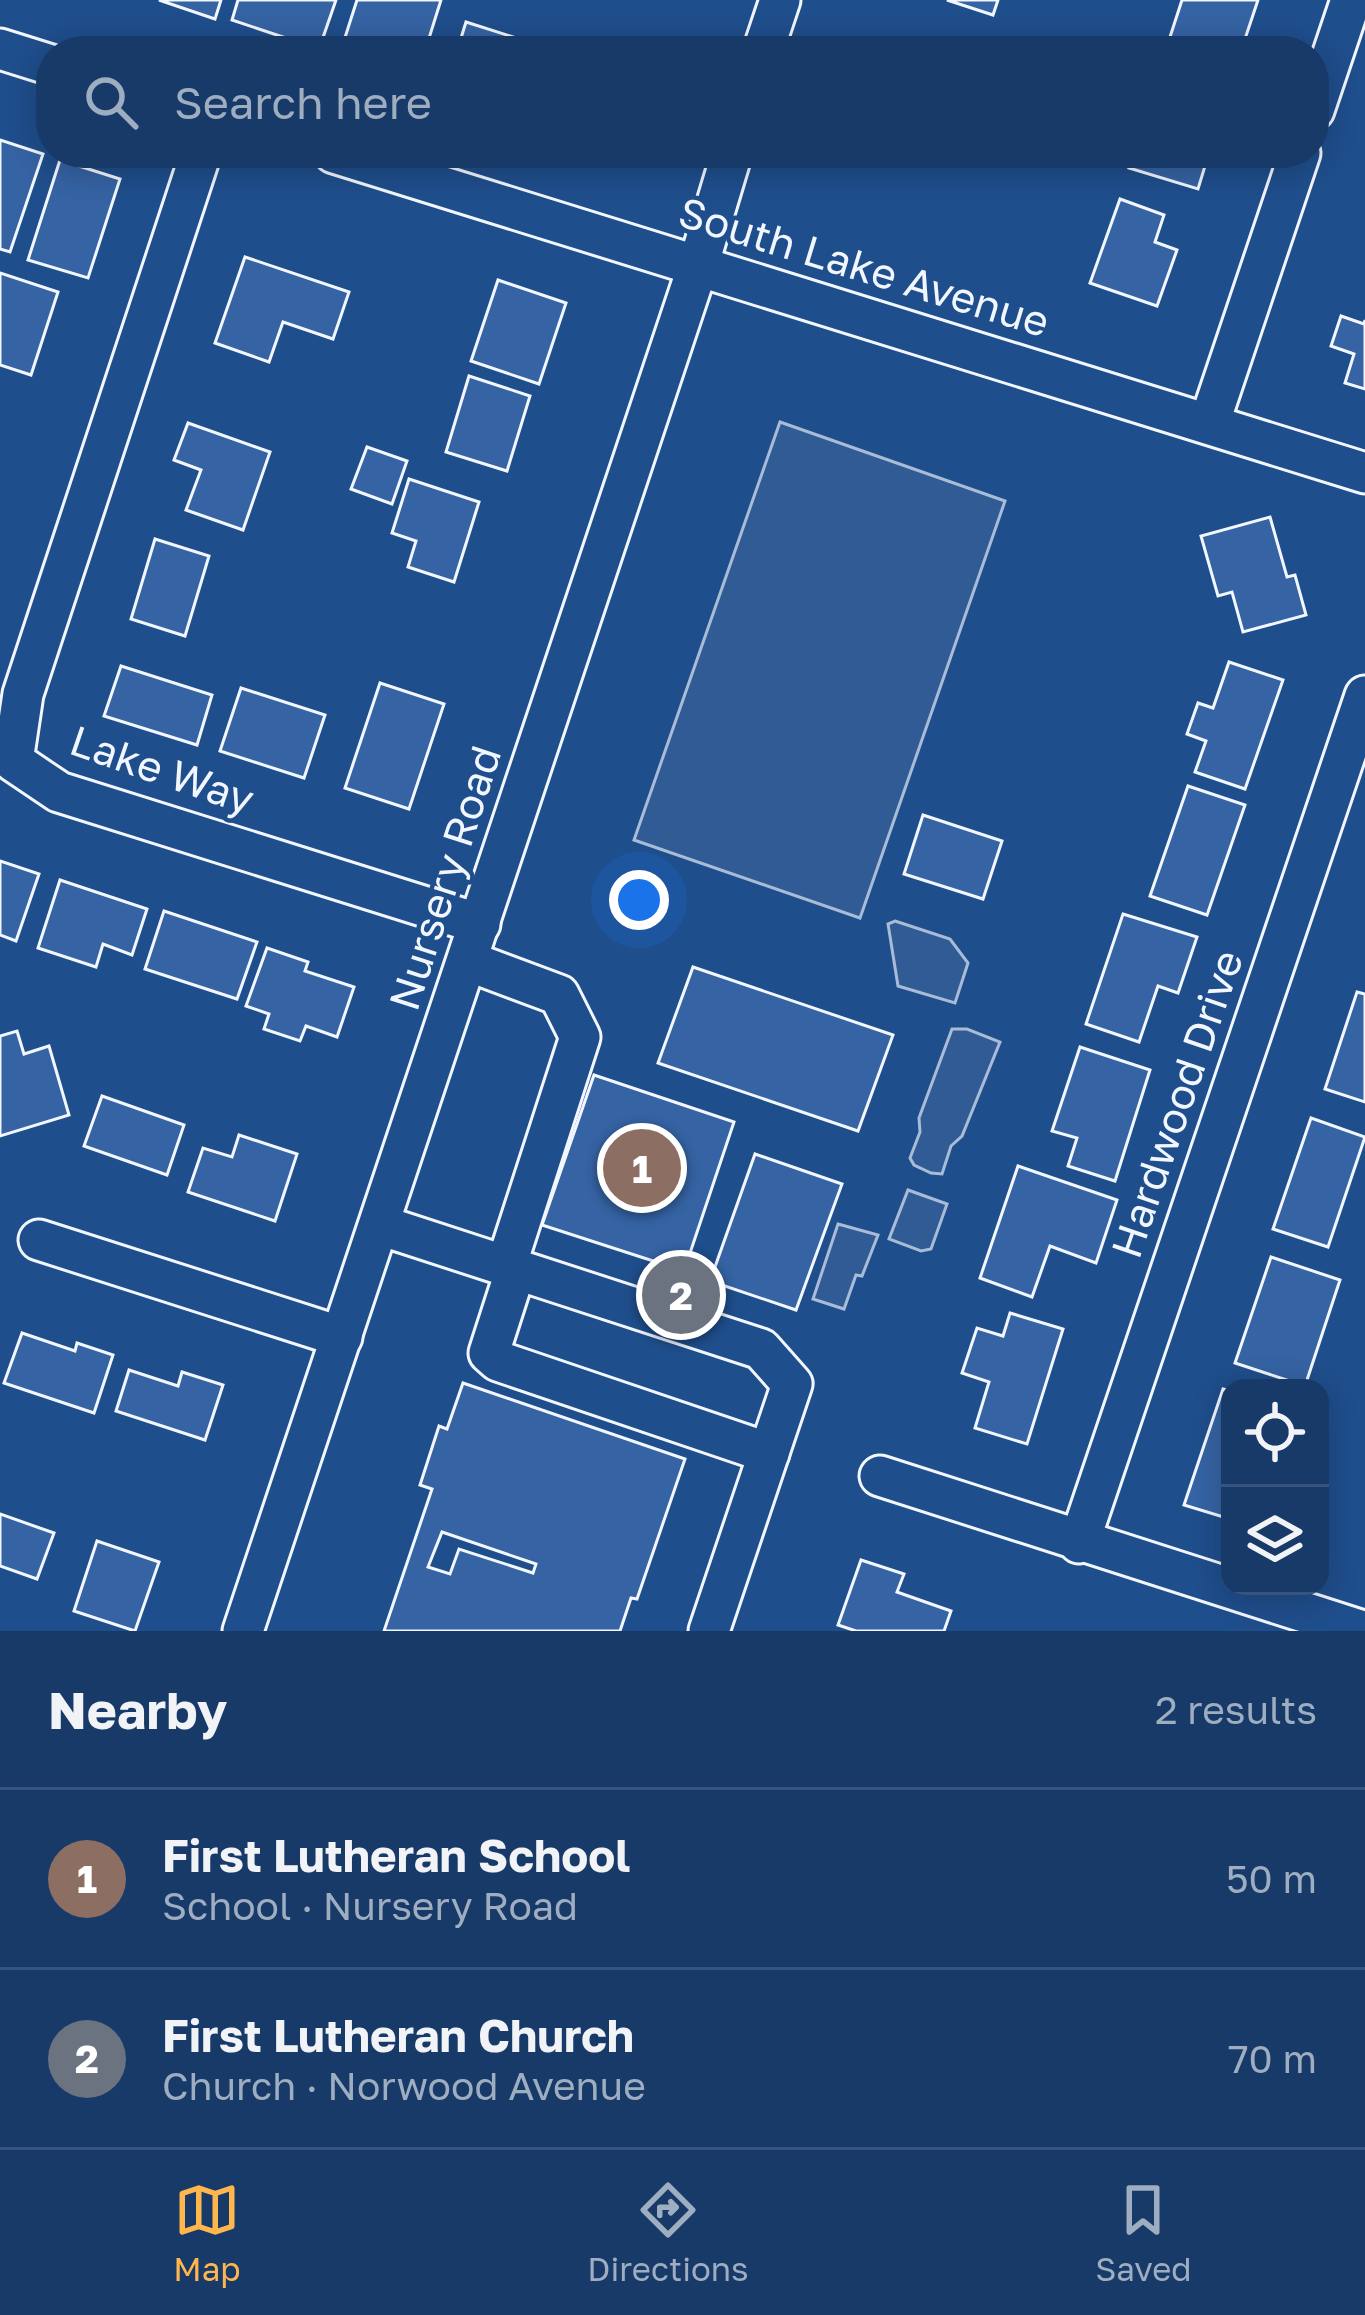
<!DOCTYPE html>
<html lang="en">
<head>
<meta charset="utf-8">
<style>
  :root { --surface:#173a69; --page:#20416f; --text:#f1f3f6; --muted:#9eadc0; --line:#36547d; --accent:#ffb74d }
  body { margin:0; font-family:"Golos Text",sans-serif; background:var(--page); color:var(--text) }
  .controls { position:absolute; right:36px; bottom:36px; display:grid; overflow:hidden; border-radius:24px; box-shadow:0 6px 30px #0003 }
  .controls button { width:108px; height:108px; display:grid; place-items:center; padding:0; border:0; border-bottom:3px solid var(--line); background:var(--surface); color:var(--text); font:60px sans-serif }
  .you { position:absolute; left:639px; top:900px; width:42px; height:42px; margin:-30px; border:9px solid #fff; border-radius:50%; background:#1a73e8; box-shadow:0 0 0 18px #1a73e833 }
  .badge { display:grid; place-items:center; width:78px; height:78px; border-radius:50%; background:var(--accent); color:#fff; font-size:39px; font-weight:700 }
  .pin { position:absolute; translate:-50% -50%; border:6px solid #fff; box-shadow:0 3px 12px #0006 }
  .list { margin:0; padding:0; list-style:none }
  h2 { display:flex; justify-content:space-between; align-items:center; height:156px; margin:0; padding:0 48px; font-size:51px }
  h2 small { font-size:39px; font-weight:400; color:var(--muted) }
  .list li { display:grid; grid-template-columns:78px 1fr auto; gap:36px; align-items:center; box-sizing:border-box; height:180px; padding:0 48px; border-top:3px solid var(--line) }
  .list b { display:block; font-size:45px; white-space:nowrap }
  .list p { margin:0; font-size:39px; white-space:nowrap; color:var(--muted) }
  .list em { font-size:39px; font-style:normal; color:var(--muted) }
  .icon { flex:none; width:66px; height:66px; fill:none; stroke:currentColor; stroke-width:2; stroke-linecap:round; stroke-linejoin:round }
  .map { position:relative; flex:none; width:1365px; height:1631px; overflow:hidden }
  .search { position:absolute; background:var(--surface); box-shadow:0 6px 30px #0003; left:36px; right:36px; top:36px; height:132px; display:flex; align-items:center; gap:30px; box-sizing:border-box; padding:0 42px; border-radius:48px; color:var(--muted); font-size:45px }
  .sheet { height:516px; background:var(--surface) }
  nav { display:flex; justify-content:space-around; align-items:center; box-sizing:border-box; height:168px; border-top:3px solid var(--line); background:var(--surface); font-size:33px; color:var(--muted) }
  nav a { display:grid; justify-items:center; gap:6px }
  nav .on { color:var(--accent) }
  .map>svg:first-child { display:block }
  .built { fill:#305b95; stroke:#a8bbd7; stroke-width:3 }
  .building { fill:#3563a3; stroke:#f2f6ff; stroke-width:3; fill-rule:evenodd }
  .lines { fill:none; stroke-linecap:round; stroke-linejoin:round }
  .minor-casing { stroke:#f2f6ff; stroke-width:45 }
  .minor { stroke:#1f4e8c; stroke-width:39 }
  .labels { text-anchor:middle; stroke-width:9; stroke-linejoin:round; paint-order:stroke }
  .street-label { font-size:42px; fill:#f2f6ff; stroke:#1f4e8c }
</style>
</head>
<body>
<div class="map">
<svg width="1365" height="1631" viewBox="0 0 1365 1631">
  <rect width="100%" height="100%" fill="#1f4e8c"/>
  <!-- built -->
  <g class="built">
    <path d="M780,422L1005,501L860,918L634,840Z"/>
    <path d="M895,921L950,939L968,963L955,1003L898,986L888,924Z"/>
    <path d="M952,1029H967L1000,1042L962,1136L951,1146L942,1174L931,1173L914,1165L910,1158L920,1132L919,1118Z"/>
    <path d="M908,1190L947,1204L931,1249L921,1251L889,1239Z"/>
    <path d="M838,1224L878,1235L862,1276L856,1275L844,1309L813,1299Z"/>
  </g>
  <!-- building -->
  <g class="building">
    <path d="M159,0H221L215,19Z"/>
    <path d="M238,0H336L319,49L232,20Z"/>
    <path d="M357,0H441L425,51L341,50Z"/>
    <path d="M947,0H998L993,15Z"/>
    <path d="M1182,0H1258L1241,51H1204L1169,40Z"/>
    <path d="M466,22L554,50V51H457Z"/>
    <path d="M0,140L43,154L10,252L0,249Z"/>
    <path d="M1134,153H1209L1198,189L1129,168Z"/>
    <path d="M60,160L120,179L88,278L28,260Z"/>
    <path d="M1120,199L1164,215L1155,242L1177,250L1157,306L1090,283Z"/>
    <path d="M245,257L349,292L333,339L283,322L269,362L215,343Z"/>
    <path d="M0,273L58,292L31,375L0,365Z"/>
    <path d="M498,280L566,303L539,384L471,361Z"/>
    <path d="M1341,316L1364,324L1365,320V389L1345,383L1354,354L1331,346Z"/>
    <path d="M469,376L530,396L507,471L446,452Z"/>
    <path d="M188,423L270,452L243,530L186,510L201,470L174,460Z"/>
    <path d="M367,447L407,461L392,504L351,489Z"/>
    <path d="M409,479L479,502L454,582L408,567L416,541L392,533Z"/>
    <path d="M1270,517L1287,577L1295,575L1306,615L1243,632L1232,592L1218,596L1201,536Z"/>
    <path d="M155,539L209,556L185,636L131,619Z"/>
    <path d="M1229,662L1283,680L1245,789L1195,772L1206,741L1187,734L1198,703L1213,708Z"/>
    <path d="M121,666L212,695L197,745L104,716Z"/>
    <path d="M380,683L444,704L409,809L345,788Z"/>
    <path d="M241,688L325,715L304,778L220,751Z"/>
    <path d="M1188,786L1245,805L1207,915L1150,896Z"/>
    <path d="M923,815L1002,841L983,899L904,874Z"/>
    <path d="M0,861L39,874L16,941L0,935Z"/>
    <path d="M60,880L147,909L132,955L103,944L96,967L38,948Z"/>
    <path d="M164,911L257,942L237,999L145,969Z"/>
    <path d="M1123,914L1197,937L1178,993L1158,986L1139,1042L1086,1024Z"/>
    <path d="M267,948L308,962L305,971L354,987L337,1037L306,1026L300,1041L264,1029L269,1014L246,1006Z"/>
    <path d="M693,967L893,1035L858,1131L658,1063Z"/>
    <path d="M1357,992L1365,994V1102L1325,1089Z"/>
    <path d="M17,1031L24,1054L49,1046L69,1115L0,1136V1036Z"/>
    <path d="M1080,1047L1150,1070L1115,1181L1068,1166L1077,1138L1052,1131Z"/>
    <path d="M594,1075L734,1122L684,1271L542,1225Z"/>
    <path d="M102,1096L184,1125L167,1175L84,1146Z"/>
    <path d="M1311,1118L1365,1137L1328,1247L1273,1229Z"/>
    <path d="M239,1135L297,1154L275,1221L188,1192L203,1148L232,1157Z"/>
    <path d="M755,1154L842,1184L796,1310L710,1281Z"/>
    <path d="M1018,1166L1117,1200L1096,1263L1050,1246L1032,1297L980,1278Z"/>
    <path d="M1271,1257L1340,1280L1305,1386L1235,1363Z"/>
    <path d="M1010,1313L1063,1329L1027,1444L975,1428L989,1382L962,1373L977,1328L1003,1336Z"/>
    <path d="M22,1333L75,1351L77,1343L113,1355L94,1413L4,1383Z"/>
    <path d="M129,1370L178,1386L182,1372L223,1385L205,1440L116,1411Z"/>
    <path d="M463,1383L685,1459L637,1599L631,1598L620,1631H384L432,1489L420,1485L439,1426L447,1429ZM442,1532L536,1564L533,1573L459,1549L450,1574L428,1567Z"/>
    <path d="M1223,1389L1230,1391V1519L1184,1505Z"/>
    <path d="M0,1514L54,1533L37,1579L0,1566Z"/>
    <path d="M97,1541L159,1562L135,1631L74,1611Z"/>
    <path d="M861,1560L904,1574L897,1592L951,1611L944,1631H856L838,1625Z"/>
  </g>
  <g class="lines">
    <defs>
      <g id="minor">
        <path d="M0,49L51,65"/>
        <path d="M763,51L780,0"/>
        <path d="M1314,110L1351,0"/>
        <path d="M201,153L23,694L13,761L59,792L480,924"/>
        <path d="M334,153L1365,473"/>
        <path d="M1209,424L1300,153"/>
        <path d="M468,961L559,995L580,1037L506,1266"/>
        <path d="M380,1225L761,1349L792,1384L709,1631"/>
        <path d="M39,1240L342,1337"/>
        <path d="M516,1269L489,1353L498,1361L769,1453"/>
        <path d="M880,1476L1363,1631"/>
        <path d="M1079,1543L1365,696"/>
        <path d="M243,1631L698,266L732,153"/>
      </g>
    </defs>
    <!-- minor casing -->
    <use href="#minor" class="minor-casing"/>
    <!-- minor -->
    <use href="#minor" class="minor"/>
  </g>
  <g class="labels">
    <!-- street labels -->
    <g class="street-label">
      <text transform="translate(864 267) rotate(17)" y="15">South Lake Avenue</text>
      <text transform="translate(162 770) rotate(19)" y="15">Lake Way</text>
      <text transform="translate(445 878) rotate(-72)" y="15">Nursery Road</text>
      <text transform="translate(1177 1104) rotate(-71)" y="15">Hardwood Drive</text>
    </g>
  </g>
</svg>
<div class="controls">
<button><svg class="icon" aria-label="locate" viewBox="0 0 24 24"><circle cx="12" cy="12" r="6"/><path d="M12 2v4M12 18v4M2 12h4M18 12h4"/></svg></button>
<button><svg class="icon" aria-label="layers" viewBox="0 0 24 24"><path d="M12 4l9 5-9 5-9-5zM3 14l9 5 9-5"/></svg></button>
</div>
<div class="you"></div>
<div class="pin badge" style="left:642px;top:1168px;background:#8d6e63">1</div>
<div class="pin badge" style="left:681px;top:1295px;background:#6b7280">2</div>
<div class="search"><svg class="icon" aria-label="search" viewBox="0 0 24 24"><circle cx="10" cy="10" r="6"/><path d="M15 15l6 6"/></svg>Search here</div>
</div>
<section class="sheet">
<h2>Nearby<small>2 results</small></h2>
<ul class="list">
<li><span class="badge" style="background:#8d6e63">1</span><div><b>First Lutheran School</b><p>School · Nursery Road</p></div><em>50 m</em></li>
<li><span class="badge" style="background:#6b7280">2</span><div><b>First Lutheran Church</b><p>Church · Norwood Avenue</p></div><em>70 m</em></li>
</ul>
</section>
<nav>
<a class="on"><svg class="icon" aria-label="map" viewBox="0 0 24 24"><path d="M3 6l6-2 6 2 6-2v14l-6 2-6-2-6 2zM9 4v14M15 6v14"/></svg>Map</a>
<a><svg class="icon" aria-label="directions" viewBox="0 0 24 24"><path d="M12 3l9 9-9 9-9-9zM9 14v-3h6M13 9l2 2-2 2"/></svg>Directions</a>
<a><svg class="icon" aria-label="saved" viewBox="0 0 24 24"><path d="M7 4h10v16l-5-4-5 4z"/></svg>Saved</a>
</nav>
</body>
</html>
